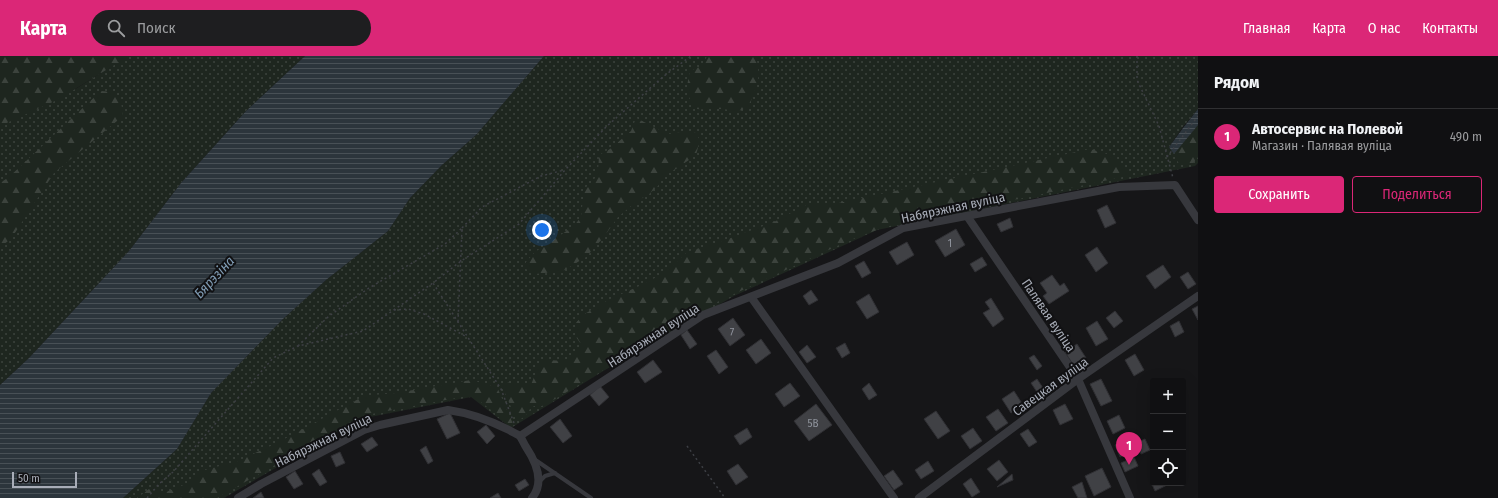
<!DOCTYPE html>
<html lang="ru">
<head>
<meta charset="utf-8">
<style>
  :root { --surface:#101012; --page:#1e1e20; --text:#f1f3f6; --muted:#9c9d9f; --line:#303032; --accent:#db2777 }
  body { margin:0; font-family:"Fira Sans Condensed",sans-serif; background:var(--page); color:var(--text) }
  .controls { position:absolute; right:12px; bottom:12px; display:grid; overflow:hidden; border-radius:4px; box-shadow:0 4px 16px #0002 }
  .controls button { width:36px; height:36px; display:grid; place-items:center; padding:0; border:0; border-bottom:1px solid var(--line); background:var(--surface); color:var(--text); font:20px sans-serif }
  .scale { position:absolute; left:12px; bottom:10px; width:65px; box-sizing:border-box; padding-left:4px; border:2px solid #a8adb8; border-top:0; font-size:11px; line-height:14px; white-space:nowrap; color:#a8adb8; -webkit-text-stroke:3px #111113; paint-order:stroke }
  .you { position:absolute; left:542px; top:174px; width:14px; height:14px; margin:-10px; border:3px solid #fff; border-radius:50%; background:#1a73e8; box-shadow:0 0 0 6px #1a73e833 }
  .badge { display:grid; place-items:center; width:26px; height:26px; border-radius:50%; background:var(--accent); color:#fff; font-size:13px; font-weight:700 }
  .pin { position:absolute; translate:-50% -33px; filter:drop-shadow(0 1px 2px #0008) }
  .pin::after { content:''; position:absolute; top:21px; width:14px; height:12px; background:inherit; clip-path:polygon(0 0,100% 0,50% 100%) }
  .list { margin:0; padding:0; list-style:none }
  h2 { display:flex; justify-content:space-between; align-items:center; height:52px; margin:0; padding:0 16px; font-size:17px }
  h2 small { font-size:13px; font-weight:400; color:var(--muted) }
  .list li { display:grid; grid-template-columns:26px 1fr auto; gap:12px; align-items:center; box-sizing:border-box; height:56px; padding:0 16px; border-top:1px solid var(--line) }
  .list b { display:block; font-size:15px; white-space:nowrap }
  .list p { margin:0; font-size:13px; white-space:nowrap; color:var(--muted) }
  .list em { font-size:13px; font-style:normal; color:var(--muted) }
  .actions { display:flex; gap:8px; padding:12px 16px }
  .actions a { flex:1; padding:9px 0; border:1px solid var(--accent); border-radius:4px; text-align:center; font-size:14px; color:var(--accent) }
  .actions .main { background:var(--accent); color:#fff }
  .icon { flex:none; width:22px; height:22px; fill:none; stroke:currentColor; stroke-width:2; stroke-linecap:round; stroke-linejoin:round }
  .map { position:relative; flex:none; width:1198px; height:442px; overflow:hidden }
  header { display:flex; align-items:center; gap:24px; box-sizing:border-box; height:56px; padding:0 20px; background:var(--accent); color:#fff }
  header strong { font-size:19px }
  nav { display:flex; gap:22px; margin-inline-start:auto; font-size:14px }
  .search { width:280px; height:36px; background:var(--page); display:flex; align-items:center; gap:10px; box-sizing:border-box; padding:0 14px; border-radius:22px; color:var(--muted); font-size:15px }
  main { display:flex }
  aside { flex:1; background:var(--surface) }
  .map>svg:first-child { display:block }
  .grass { fill:url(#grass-dots) }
  .forest { fill:url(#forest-firs) }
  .water { fill:url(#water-rules) }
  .building { fill:#404145; stroke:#303034 }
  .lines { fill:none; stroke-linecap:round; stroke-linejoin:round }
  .path { stroke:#3d3f44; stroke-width:1.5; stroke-dasharray:2 3; stroke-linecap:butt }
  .service { stroke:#37383d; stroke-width:4 }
  .minor { stroke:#37383d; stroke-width:8 }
  .labels { text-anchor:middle; stroke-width:4; stroke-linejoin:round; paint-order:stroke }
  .number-label { font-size:11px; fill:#8e929b }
  .street-label { font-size:13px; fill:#a8adb8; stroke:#111113 }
  .water-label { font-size:14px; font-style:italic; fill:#7f9bb3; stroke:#111113 }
</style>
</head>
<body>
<header>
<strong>Карта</strong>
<div class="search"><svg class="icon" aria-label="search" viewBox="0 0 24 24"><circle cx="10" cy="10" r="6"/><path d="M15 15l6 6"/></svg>Поиск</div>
<nav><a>Главная</a><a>Карта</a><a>О нас</a><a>Контакты</a></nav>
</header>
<main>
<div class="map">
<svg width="1198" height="442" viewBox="0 0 1198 442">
  <defs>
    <pattern id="grass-dots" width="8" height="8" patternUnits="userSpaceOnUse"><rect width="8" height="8" fill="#1e261f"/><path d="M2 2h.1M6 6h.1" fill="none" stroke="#3c433d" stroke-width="1.8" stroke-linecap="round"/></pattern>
    <pattern id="forest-firs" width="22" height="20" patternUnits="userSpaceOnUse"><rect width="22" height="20" fill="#1e261f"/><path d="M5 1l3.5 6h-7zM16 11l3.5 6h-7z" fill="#3c433d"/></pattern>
    <pattern id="water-rules" width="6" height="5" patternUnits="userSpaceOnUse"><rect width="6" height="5" fill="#2c353c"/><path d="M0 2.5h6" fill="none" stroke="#485056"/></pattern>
  </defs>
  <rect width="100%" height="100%" fill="#161618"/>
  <!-- grass -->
  <g class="grass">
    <path d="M107,0H305L246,55L181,127L129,195L29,302L0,329V67L77,32L112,10Z"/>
    <path d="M544,0H1198V53L1182,72L1169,91L1174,97L1198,69V107L1195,110L877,174L734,240L605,314L511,372L471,341L360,363L224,442H123L177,393L211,337L283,263L326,224L388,175L410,142L442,109L476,79Z"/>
  </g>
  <!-- forest -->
  <g class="forest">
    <path d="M0,0H129L57,44L0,70Z"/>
    <path d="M707,0L756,1C762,26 756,29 749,51L736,56C725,51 709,54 697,53C685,38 686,33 690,15L703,9Z"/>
    <path d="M101,35L112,36L121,46L123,60L54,117L11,183L0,191V127L9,121Z"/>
    <path d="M636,62L668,78L694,75L700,84L696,99L676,113L663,119L658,130L648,139L637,145L618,161L603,182L586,201L563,215L535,218L526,213V206L535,196L574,170L581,161L584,133C599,121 598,118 599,99L610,93L631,75Z"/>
    <path d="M1198,69V101L1193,107L1179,108L1174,98Z"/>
    <path d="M1090,93L1107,98L1132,119L885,171L850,184L719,245L550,346L542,350H534L529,354L526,360L517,365L502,330L506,326L519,329H531L539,308L547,304L565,305L583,291L576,281L575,268L583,259L608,244L646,227L667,215L687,196L725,184L774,166L808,148H834Z"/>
    <path d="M471,324L497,331L513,368L510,369L472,339L361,360L217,442H137L149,433L166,436L186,428L205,414L238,405L277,387L364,340L396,337Z"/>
  </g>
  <!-- water -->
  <g class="water">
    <path d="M305,0H544L476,79L442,109L410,142L388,175L326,224L283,263L211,337L177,393L123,442H0V329L29,302L129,195L181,127L246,55Z"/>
    <path d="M1198,53V69L1174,98L1169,91L1183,72Z"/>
  </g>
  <!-- building -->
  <g class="building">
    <path d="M1107,149L1116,167L1105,172L1097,154Z"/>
    <path d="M1010,162L1013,171L1001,176L997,168Z"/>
    <path d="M956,173L965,189L945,201L935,185Z"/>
    <path d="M907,186L914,199L897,209L889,196Z"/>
    <path d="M1097,191L1108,207L1096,216L1085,199Z"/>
    <path d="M982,201L987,209L975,216L970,208Z"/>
    <path d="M864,205L871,217L862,222L855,210Z"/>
    <path d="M1163,209L1171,221L1155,233L1146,220Z"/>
    <path d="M1188,216L1196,228L1188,233L1180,221Z"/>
    <path d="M1052,219L1060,230L1064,227L1069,235L1049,248L1043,240L1047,237L1040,227Z"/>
    <path d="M811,234L818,244L809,249L803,240Z"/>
    <path d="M869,238L879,256L867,263L856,246Z"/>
    <path d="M991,242L1004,263L993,271L983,257L990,253L985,246Z"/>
    <path d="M1198,250V264L1192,253Z"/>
    <path d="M1115,255L1123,265L1114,272L1106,262Z"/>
    <path d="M733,262L745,279L730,290L718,273Z"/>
    <path d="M1097,265L1108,283L1096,290L1086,272Z"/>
    <path d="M1179,265L1184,276L1175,281L1170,270Z"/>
    <path d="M687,274L697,288L690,293L681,279Z"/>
    <path d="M761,283L771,297L756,308L746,294Z"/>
    <path d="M845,287L850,297L842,302L836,292Z"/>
    <path d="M1077,288L1086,302L1074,310L1065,296Z"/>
    <path d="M807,289L816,301L807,307L799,296Z"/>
    <path d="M716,294L728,311L719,318L707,300Z"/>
    <path d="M1135,298L1144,314L1134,320L1125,304Z"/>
    <path d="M1034,299L1042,310L1037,314L1029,302Z"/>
    <path d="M653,304L662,316L645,327L637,316Z"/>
    <path d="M1037,323L1043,332L1037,336L1031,327Z"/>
    <path d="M1101,323L1112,345L1101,350L1090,328Z"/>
    <path d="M790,327L800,340L784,351L775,338Z"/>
    <path d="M869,327L877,339L869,344L862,333Z"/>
    <path d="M600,330L609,341L599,350L590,339Z"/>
    <path d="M1014,335L1023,349L1011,357L1002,343Z"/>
    <path d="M816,348L832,369L809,385L794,365Z"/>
    <path d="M1065,348L1073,363L1060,369L1053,354Z"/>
    <path d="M998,353L1008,367L996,375L986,361Z"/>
    <path d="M936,355L950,375L938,383L924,363Z"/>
    <path d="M450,357L460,377L447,383L437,363Z"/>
    <path d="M1119,359L1125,372L1113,378L1107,365Z"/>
    <path d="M560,363L572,380L563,387L550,371Z"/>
    <path d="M486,369L495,380L487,388L477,376Z"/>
    <path d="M747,372L752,381L740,389L734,380Z"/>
    <path d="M973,372L982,385L970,393L961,380Z"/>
    <path d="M1028,373L1037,386L1029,391L1020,378Z"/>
    <path d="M372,381L378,389L367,396L361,388Z"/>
    <path d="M1132,381L1138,395L1130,399L1128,397L1120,401L1115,389Z"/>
    <path d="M1145,383L1150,394L1141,398L1136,387Z"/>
    <path d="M426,390L433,405L428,408L420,394Z"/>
    <path d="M340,396L345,407L336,411L331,400Z"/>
    <path d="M1134,401L1138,410L1125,416L1121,407Z"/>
    <path d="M999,404L1008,416L997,425L987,413Z"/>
    <path d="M928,405L934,415L921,423L915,414Z"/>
    <path d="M738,408L748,421L736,429L727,415Z"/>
    <path d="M1102,412L1111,431L1094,440L1085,420Z"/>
    <path d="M319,413L327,426L320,430L312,418Z"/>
    <path d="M893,414L903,428L894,434L884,420Z"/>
    <path d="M295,415L303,428L294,433L286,421Z"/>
    <path d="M1012,418L1013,424L997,431Z"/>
    <path d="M971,422L980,436L972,441L963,428Z"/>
    <path d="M525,423L529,429L519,435L515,429Z"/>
    <path d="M1153,425V427H1168L1169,428L1155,435L1151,426Z"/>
    <path d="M1082,426L1087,442H1078L1072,431Z"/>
    <path d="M261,436L264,442H253Z"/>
    <path d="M498,437L501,442H490Z"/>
  </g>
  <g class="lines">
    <!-- path -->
    <g class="path">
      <path d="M1137,0V24L1159,70L1173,122"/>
      <path d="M1167,101L1198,60"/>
      <path d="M462,172L482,151L541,120L564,114"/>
      <path d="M394,254L408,253L424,258L467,281"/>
      <path d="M298,290L329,260L369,232L445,188L462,172L458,266"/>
      <path d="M514,367L501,333L433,227L461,205L519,168L565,114L607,70L664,20L691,0"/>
      <path d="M687,390L725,442"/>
      <path d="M147,442L159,428L173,416L273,302L298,290L363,275L433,227"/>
    </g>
    <!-- service -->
    <g class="service">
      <path d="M534,403L591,442"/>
      <path d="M540,425L545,420L555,417"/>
    </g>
    <!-- minor -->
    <g class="minor">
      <path d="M967,160L1078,323L1130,442"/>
      <path d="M751,241L894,442"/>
      <path d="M520,380L703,259L838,207L903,172L1119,131L1175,129L1198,164"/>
      <path d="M238,442L261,428L364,374L380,369L448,354C470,357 489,364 509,374C512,376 517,378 520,380C522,383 524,388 526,391C536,406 545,426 532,442"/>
      <path d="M919,442L1078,323L1198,240"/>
    </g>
  </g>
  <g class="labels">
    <!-- number labels -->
    <g class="number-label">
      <text x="950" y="191">1</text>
      <text x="732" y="280">7</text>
      <text x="813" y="371">5В</text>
    </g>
    <!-- street labels -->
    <g class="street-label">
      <text transform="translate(953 151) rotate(-12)" y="5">Набярэжная вуліца</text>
      <text transform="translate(1049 259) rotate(56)" y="5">Палявая вуліца</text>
      <text transform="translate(653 279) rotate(-33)" y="5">Набярэжная вуліца</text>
      <text transform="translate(1050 330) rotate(-36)" y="5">Савецкая вуліца</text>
      <text transform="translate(323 384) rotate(-26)" y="5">Набярэжная вуліца</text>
    </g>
    <!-- water labels -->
    <g class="water-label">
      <text transform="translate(214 221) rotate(-47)" y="5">Бярэзіна</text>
    </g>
  </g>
</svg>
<div class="controls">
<button>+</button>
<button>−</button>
<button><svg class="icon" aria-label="locate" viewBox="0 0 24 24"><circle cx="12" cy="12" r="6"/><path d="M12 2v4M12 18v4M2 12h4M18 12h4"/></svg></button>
</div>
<div class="scale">50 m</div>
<div class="you"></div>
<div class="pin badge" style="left:1129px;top:409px">1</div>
</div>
<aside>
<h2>Рядом<small></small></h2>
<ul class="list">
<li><span class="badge">1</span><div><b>Автосервис на Полевой</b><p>Магазин · Палявая вуліца</p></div><em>490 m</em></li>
</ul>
<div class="actions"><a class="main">Сохранить</a><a>Поделиться</a></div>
</aside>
</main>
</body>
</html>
